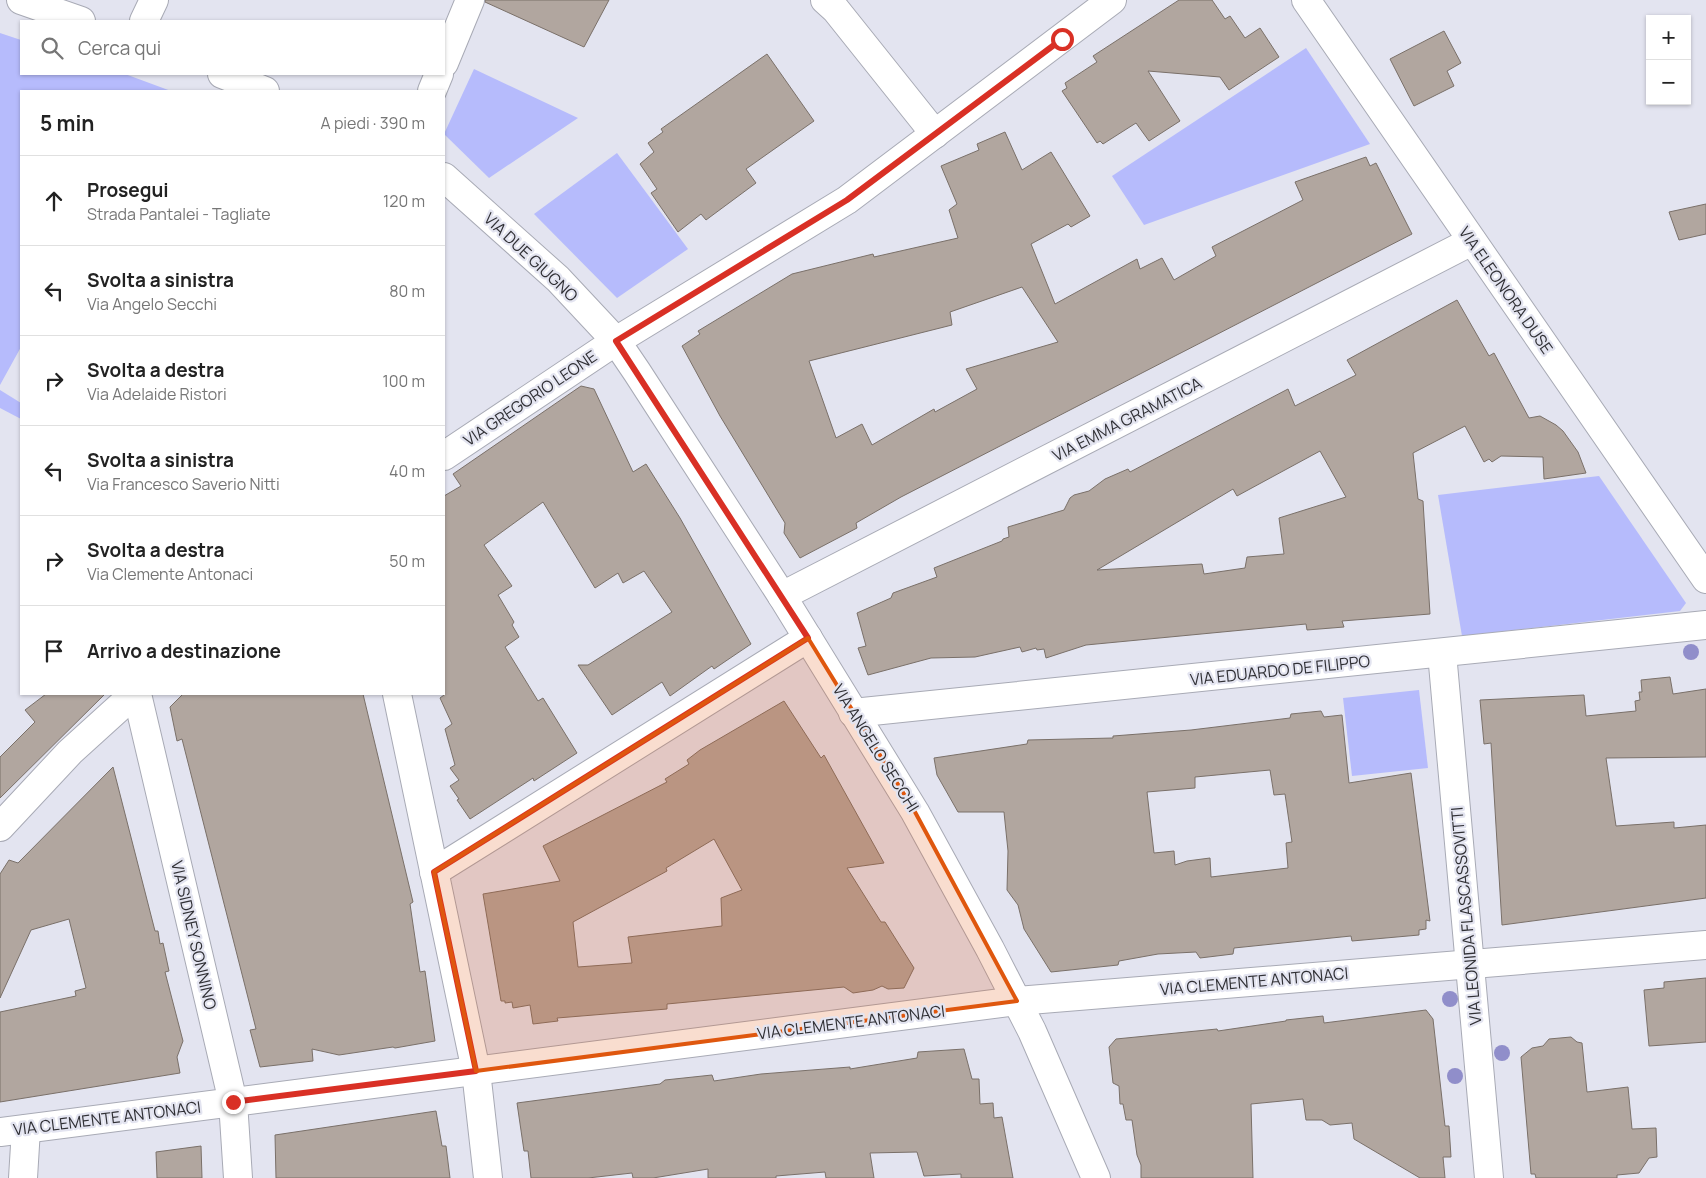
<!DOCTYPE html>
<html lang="it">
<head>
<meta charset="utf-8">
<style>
  :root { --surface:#fff; --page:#f6f6f6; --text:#222; --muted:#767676; --line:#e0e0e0 }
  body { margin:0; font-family:Manrope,sans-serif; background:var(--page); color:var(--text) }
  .controls { position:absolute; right:15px; top:15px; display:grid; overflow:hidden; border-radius:0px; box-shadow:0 1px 4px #0004 }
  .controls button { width:45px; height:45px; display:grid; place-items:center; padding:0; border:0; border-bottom:1px solid var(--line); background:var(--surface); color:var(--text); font:25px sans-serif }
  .stop { position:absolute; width:15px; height:15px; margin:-11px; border:4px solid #d93025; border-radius:50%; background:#fff }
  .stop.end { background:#d93025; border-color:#fff; box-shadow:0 1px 5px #0008 }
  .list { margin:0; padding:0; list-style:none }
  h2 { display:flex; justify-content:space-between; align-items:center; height:65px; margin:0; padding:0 20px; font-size:21px }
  h2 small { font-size:16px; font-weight:400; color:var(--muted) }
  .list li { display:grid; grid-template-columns:32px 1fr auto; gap:15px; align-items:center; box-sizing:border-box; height:90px; padding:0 20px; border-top:1px solid var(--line) }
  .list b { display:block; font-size:19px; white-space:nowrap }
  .list p { margin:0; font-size:16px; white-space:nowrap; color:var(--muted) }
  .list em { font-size:16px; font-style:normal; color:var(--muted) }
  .icon { flex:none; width:28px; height:28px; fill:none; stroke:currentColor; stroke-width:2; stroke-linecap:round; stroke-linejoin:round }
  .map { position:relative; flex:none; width:1706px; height:1178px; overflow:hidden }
  .search { position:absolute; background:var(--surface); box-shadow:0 1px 4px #0004; left:20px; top:20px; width:425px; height:55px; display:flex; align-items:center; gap:12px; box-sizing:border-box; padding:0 18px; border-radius:0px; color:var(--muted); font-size:19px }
  .panel { position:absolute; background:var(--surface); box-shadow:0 1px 4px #0004; left:20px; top:90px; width:425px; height:605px; border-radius:0px }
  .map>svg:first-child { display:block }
  .green { fill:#b6bbfc }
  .building { fill:#b1a69f; stroke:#7a7069; fill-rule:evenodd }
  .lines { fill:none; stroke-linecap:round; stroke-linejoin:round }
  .minor-casing { stroke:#a8aab5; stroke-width:30 }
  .minor { stroke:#fff; stroke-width:28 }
  .tree { fill:#908eca }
  .route { stroke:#d93025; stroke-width:6 }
  .marked { fill:#df570e; fill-opacity:0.2; stroke:#df570e; stroke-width:4; stroke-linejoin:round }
  .labels { text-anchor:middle; stroke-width:4.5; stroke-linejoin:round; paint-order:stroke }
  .street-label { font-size:16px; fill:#303035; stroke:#e3e4f0 }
</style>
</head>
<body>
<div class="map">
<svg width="1706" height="1178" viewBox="0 0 1706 1178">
  <rect width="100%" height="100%" fill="#e3e4f0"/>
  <!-- green -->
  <g class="green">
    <path d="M0,33L21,40V74H125L171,91H21V347L0,385Z"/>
    <path d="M1306,48L1370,144L1144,225L1112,176Z"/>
    <path d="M474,69L578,118L489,178L444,134Z"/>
    <path d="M617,153L688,249L617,298L534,214Z"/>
    <path d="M0,390L21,403V419L0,408Z"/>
    <path d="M1599,476L1686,603L1680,611L1462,636L1438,495Z"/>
    <path d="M1419,690L1428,768L1352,776L1343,698Z"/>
  </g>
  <!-- building -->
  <g class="building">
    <path d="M485,0H609L584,47L485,2Z"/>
    <path d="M1179,0H1212L1225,19L1230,16L1245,38L1260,28L1279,57L1229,90L1220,77L1148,71L1180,121L1149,141L1136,123L1103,144L1100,141L1097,143L1062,91L1067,88L1065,83L1097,62L1093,56Z"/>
    <path d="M1444,31L1461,63L1447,71L1454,86L1414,106L1390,59Z"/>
    <path d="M767,54L814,121L746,169L756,183L706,220L701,214L678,232L651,193L657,189L640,164L654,152L648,143L663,132L661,129Z"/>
    <path d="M1005,132L1022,170L1051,152L1090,216L1071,227L1068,224L1031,244L1055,304L1137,259L1140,269L1162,258L1174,280L1216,256L1212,247L1303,200L1295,182L1366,157L1370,166L1376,163L1412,234L901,497L856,523L857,528L800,558L784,533L785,523L720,416L682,346L700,334L698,331L792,274L873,254L874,257L958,238L949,210L957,204L941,166L979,150L977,144ZM1022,287L1058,342L966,369L977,389L935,412L934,409L872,445L862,424L836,438L809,361L952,325L950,312Z"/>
    <path d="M1706,204V234L1679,240L1669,212Z"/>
    <path d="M1457,300L1489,356L1494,353L1529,418L1540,416L1556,425L1563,431L1578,452L1586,473L1544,479L1543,457L1501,456L1492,462L1489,459L1484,462L1465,426L1413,453L1418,499L1423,501L1430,614L1342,621L1344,627L1307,630L1306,624L1086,645L1046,658L1044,649L1037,650L1036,648L1022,652L1020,647L975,657L931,658L868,675L858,648L866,646L857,613L891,598L893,593L937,577L934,568L1002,541L1003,539L1009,537L1008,527L1064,510L1070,498L1074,495L1089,491L1105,479L1128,469L1130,472L1288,389L1295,406L1356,375L1347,360ZM1320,451L1346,497L1279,518L1284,554L1247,557L1245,568L1204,574L1202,564L1097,570L1233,489L1237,496Z"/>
    <path d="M581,386L594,389L633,472L646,464L680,518L751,644L714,669L712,666L670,696L662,682L612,715L578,665H588L672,612L644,571L623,583L618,573L595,588L543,502L484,545L512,586L498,595L514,622L512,625L519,637L505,647L538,701L543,698L577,753L534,781L533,778L470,819L457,800L459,799L450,786L459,780L450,768L455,765L445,729L452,724L440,698L444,695V496L461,486L453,474Z"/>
    <path d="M1670,677L1673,694L1706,689V757L1606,758L1616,826L1674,822V828L1706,825V898L1502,925L1491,743L1484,744L1480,700L1584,695L1586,716L1636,711L1635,701L1640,700L1639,692H1642L1641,680Z"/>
    <path d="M46,694H105L0,798V757L35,722L25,710Z"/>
    <path d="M183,694H363L413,902L410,904L420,972L425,971L435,1041L395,1048L393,1047L339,1055L312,1049L313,1061L260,1067L250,1030L256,1029L182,739L177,741L170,707Z"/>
    <path d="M784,701L821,758L824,755L884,863L847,868L881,922H885L914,968L904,988L888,989L882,986L873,990L853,993L844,987L667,1004V1009L557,1018L558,1021L533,1024L530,1005L513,1008L512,1002L505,1003V1001H501L483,894L560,881L543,846L667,782L665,779L689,764L687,760L700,750ZM714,839L742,890L721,898L722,926L628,937L632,963L578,967L573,922L667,871L666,868Z"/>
    <path d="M1321,711L1324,717L1342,715L1349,783L1411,773L1430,921L1426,920V929L1419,930V935L1352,941L1351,936L1234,948L1233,954L1200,958L1196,952L1158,954L1119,961L1118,965L1051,972L1024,929L1018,905L1007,890L1008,851L1004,812H958L937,775L934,758L1027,744L1028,740L1113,738V736L1191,730L1290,718L1291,714ZM1270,770L1274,795L1285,794L1292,842L1286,843L1288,868L1211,877L1210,858L1187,861L1175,865L1174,851L1154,853L1147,792L1195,788V777Z"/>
    <path d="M113,767L155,931H158L160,944L163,943L169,971L165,972L183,1041L177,1057L180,1073L0,1102V1012L76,996L75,991L86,988L69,919L31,930L0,998V874L9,860L18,863Z"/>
    <path d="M1706,978V1042L1649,1046L1644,990L1664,988V982Z"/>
    <path d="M1426,1010L1433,1019L1445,1126H1449L1451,1157H1443L1445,1178H1420L1354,1139L1352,1123L1330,1125L1322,1120H1306L1303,1099L1251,1104L1253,1178H1141V1165L1137,1155L1132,1120H1126L1123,1104H1120L1119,1086L1113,1083L1109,1047L1116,1039L1217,1029L1218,1031L1286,1021V1020L1323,1016L1324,1023Z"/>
    <path d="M1571,1037L1577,1042L1582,1043L1587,1092L1628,1087L1632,1129L1656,1128L1657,1157L1649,1158L1639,1173L1617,1175V1178H1536L1535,1174H1531L1521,1057L1532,1048L1543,1046L1549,1039Z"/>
    <path d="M964,1049L972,1079H979L980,1104L993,1103L994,1118L1002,1117L1013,1178H961V1174L924,1176L917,1152L870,1153L874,1178H826L825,1172L776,1176V1178H708V1169L653,1178H633L632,1173L588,1178H531L528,1151H524L517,1103L660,1084L665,1080L712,1075L714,1081L761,1074L850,1067V1069L917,1058L918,1052Z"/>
    <path d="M436,1111L442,1146H446L450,1178H276L275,1135Z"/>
    <path d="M201,1146L202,1178H157L156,1152Z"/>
  </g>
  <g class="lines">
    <defs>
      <g id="minor">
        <path d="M21,0L81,21"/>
        <path d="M825,0L836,10L935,134"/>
        <path d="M1306,0L1706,579"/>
        <path d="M144,21L154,0"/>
        <path d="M444,63L470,0"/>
        <path d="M222,74L265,91"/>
        <path d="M432,91L439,74"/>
        <path d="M444,177L558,279L616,341L637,372L782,596L915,812L990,949L1032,1031L1096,1178"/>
        <path d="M444,456L616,341L847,200L1112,0"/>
        <path d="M782,596L1472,241"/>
        <path d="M1442,653L1489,1178"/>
        <path d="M137,694L233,1102L238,1178"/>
        <path d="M397,694L476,1071L488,1178"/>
        <path d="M853,713L1706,625"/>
        <path d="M0,827L70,752L134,694"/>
        <path d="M434,872L808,638"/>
        <path d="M0,1132L1017,1001L1706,945"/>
        <path d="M23,1178L26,1129"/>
      </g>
    </defs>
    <!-- minor casing -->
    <use href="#minor" class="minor-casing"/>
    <!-- minor -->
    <use href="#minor" class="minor"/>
  </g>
  <!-- trees -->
  <g class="tree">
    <circle cx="1691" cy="652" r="8"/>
    <circle cx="1450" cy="999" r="8"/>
    <circle cx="1502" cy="1053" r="8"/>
    <circle cx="1455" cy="1076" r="8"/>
  </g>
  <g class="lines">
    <!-- route -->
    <path class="route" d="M233,1102L476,1071L434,872L808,638L616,341L847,200L1062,39"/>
  </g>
  <!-- marked area -->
  <path class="marked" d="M808,638L915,812L1017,1001L476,1071L434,872Z"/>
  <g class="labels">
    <!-- street labels -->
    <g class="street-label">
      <text transform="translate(531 257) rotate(43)" y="6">VIA DUE GIUGNO</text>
      <text transform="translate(1506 290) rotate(55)" y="6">VIA ELEONORA DUSE</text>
      <text transform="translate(530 398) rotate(-34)" y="6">VIA GREGORIO LEONE</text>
      <text transform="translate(1127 419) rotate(-27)" y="6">VIA EMMA GRAMATICA</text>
      <text transform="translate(1280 670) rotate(-6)" y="6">VIA EDUARDO DE FILIPPO</text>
      <text transform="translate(876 748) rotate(58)" y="6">VIA ANGELO SECCHI</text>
      <text transform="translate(1466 916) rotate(-95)" y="6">VIA LEONIDA FLASCASSOVITTI</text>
      <text transform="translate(194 935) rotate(77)" y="6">VIA SIDNEY SONNINO</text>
      <text transform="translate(1254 981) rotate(-5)" y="6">VIA CLEMENTE ANTONACI</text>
      <text transform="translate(851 1022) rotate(-7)" y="6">VIA CLEMENTE ANTONACI</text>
      <text transform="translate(107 1118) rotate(-7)" y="6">VIA CLEMENTE ANTONACI</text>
    </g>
  </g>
</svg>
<div class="controls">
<button>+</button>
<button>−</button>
</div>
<div class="stop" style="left:1062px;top:39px"></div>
<div class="stop end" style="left:233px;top:1102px"></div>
<div class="search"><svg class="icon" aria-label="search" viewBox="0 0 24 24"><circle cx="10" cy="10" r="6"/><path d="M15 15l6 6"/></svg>Cerca qui</div>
<section class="panel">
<h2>5 min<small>A piedi · 390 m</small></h2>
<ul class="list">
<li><svg class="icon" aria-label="ahead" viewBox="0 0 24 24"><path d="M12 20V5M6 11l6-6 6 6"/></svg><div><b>Prosegui</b><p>Strada Pantalei - Tagliate</p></div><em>120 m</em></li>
<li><svg class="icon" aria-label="left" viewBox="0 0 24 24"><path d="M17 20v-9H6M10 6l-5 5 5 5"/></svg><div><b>Svolta a sinistra</b><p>Via Angelo Secchi</p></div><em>80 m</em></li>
<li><svg class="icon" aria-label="right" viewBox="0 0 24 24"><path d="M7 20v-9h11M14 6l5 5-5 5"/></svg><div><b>Svolta a destra</b><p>Via Adelaide Ristori</p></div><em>100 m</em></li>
<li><svg class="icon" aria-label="left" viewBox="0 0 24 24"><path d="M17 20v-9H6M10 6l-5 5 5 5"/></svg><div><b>Svolta a sinistra</b><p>Via Francesco Saverio Nitti</p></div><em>40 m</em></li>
<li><svg class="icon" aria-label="right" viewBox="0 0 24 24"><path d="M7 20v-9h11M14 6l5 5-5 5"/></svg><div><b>Svolta a destra</b><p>Via Clemente Antonaci</p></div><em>50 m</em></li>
<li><svg class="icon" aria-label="arrive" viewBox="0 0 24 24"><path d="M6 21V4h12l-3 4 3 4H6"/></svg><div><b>Arrivo a destinazione</b></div></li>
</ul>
</section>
</div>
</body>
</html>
